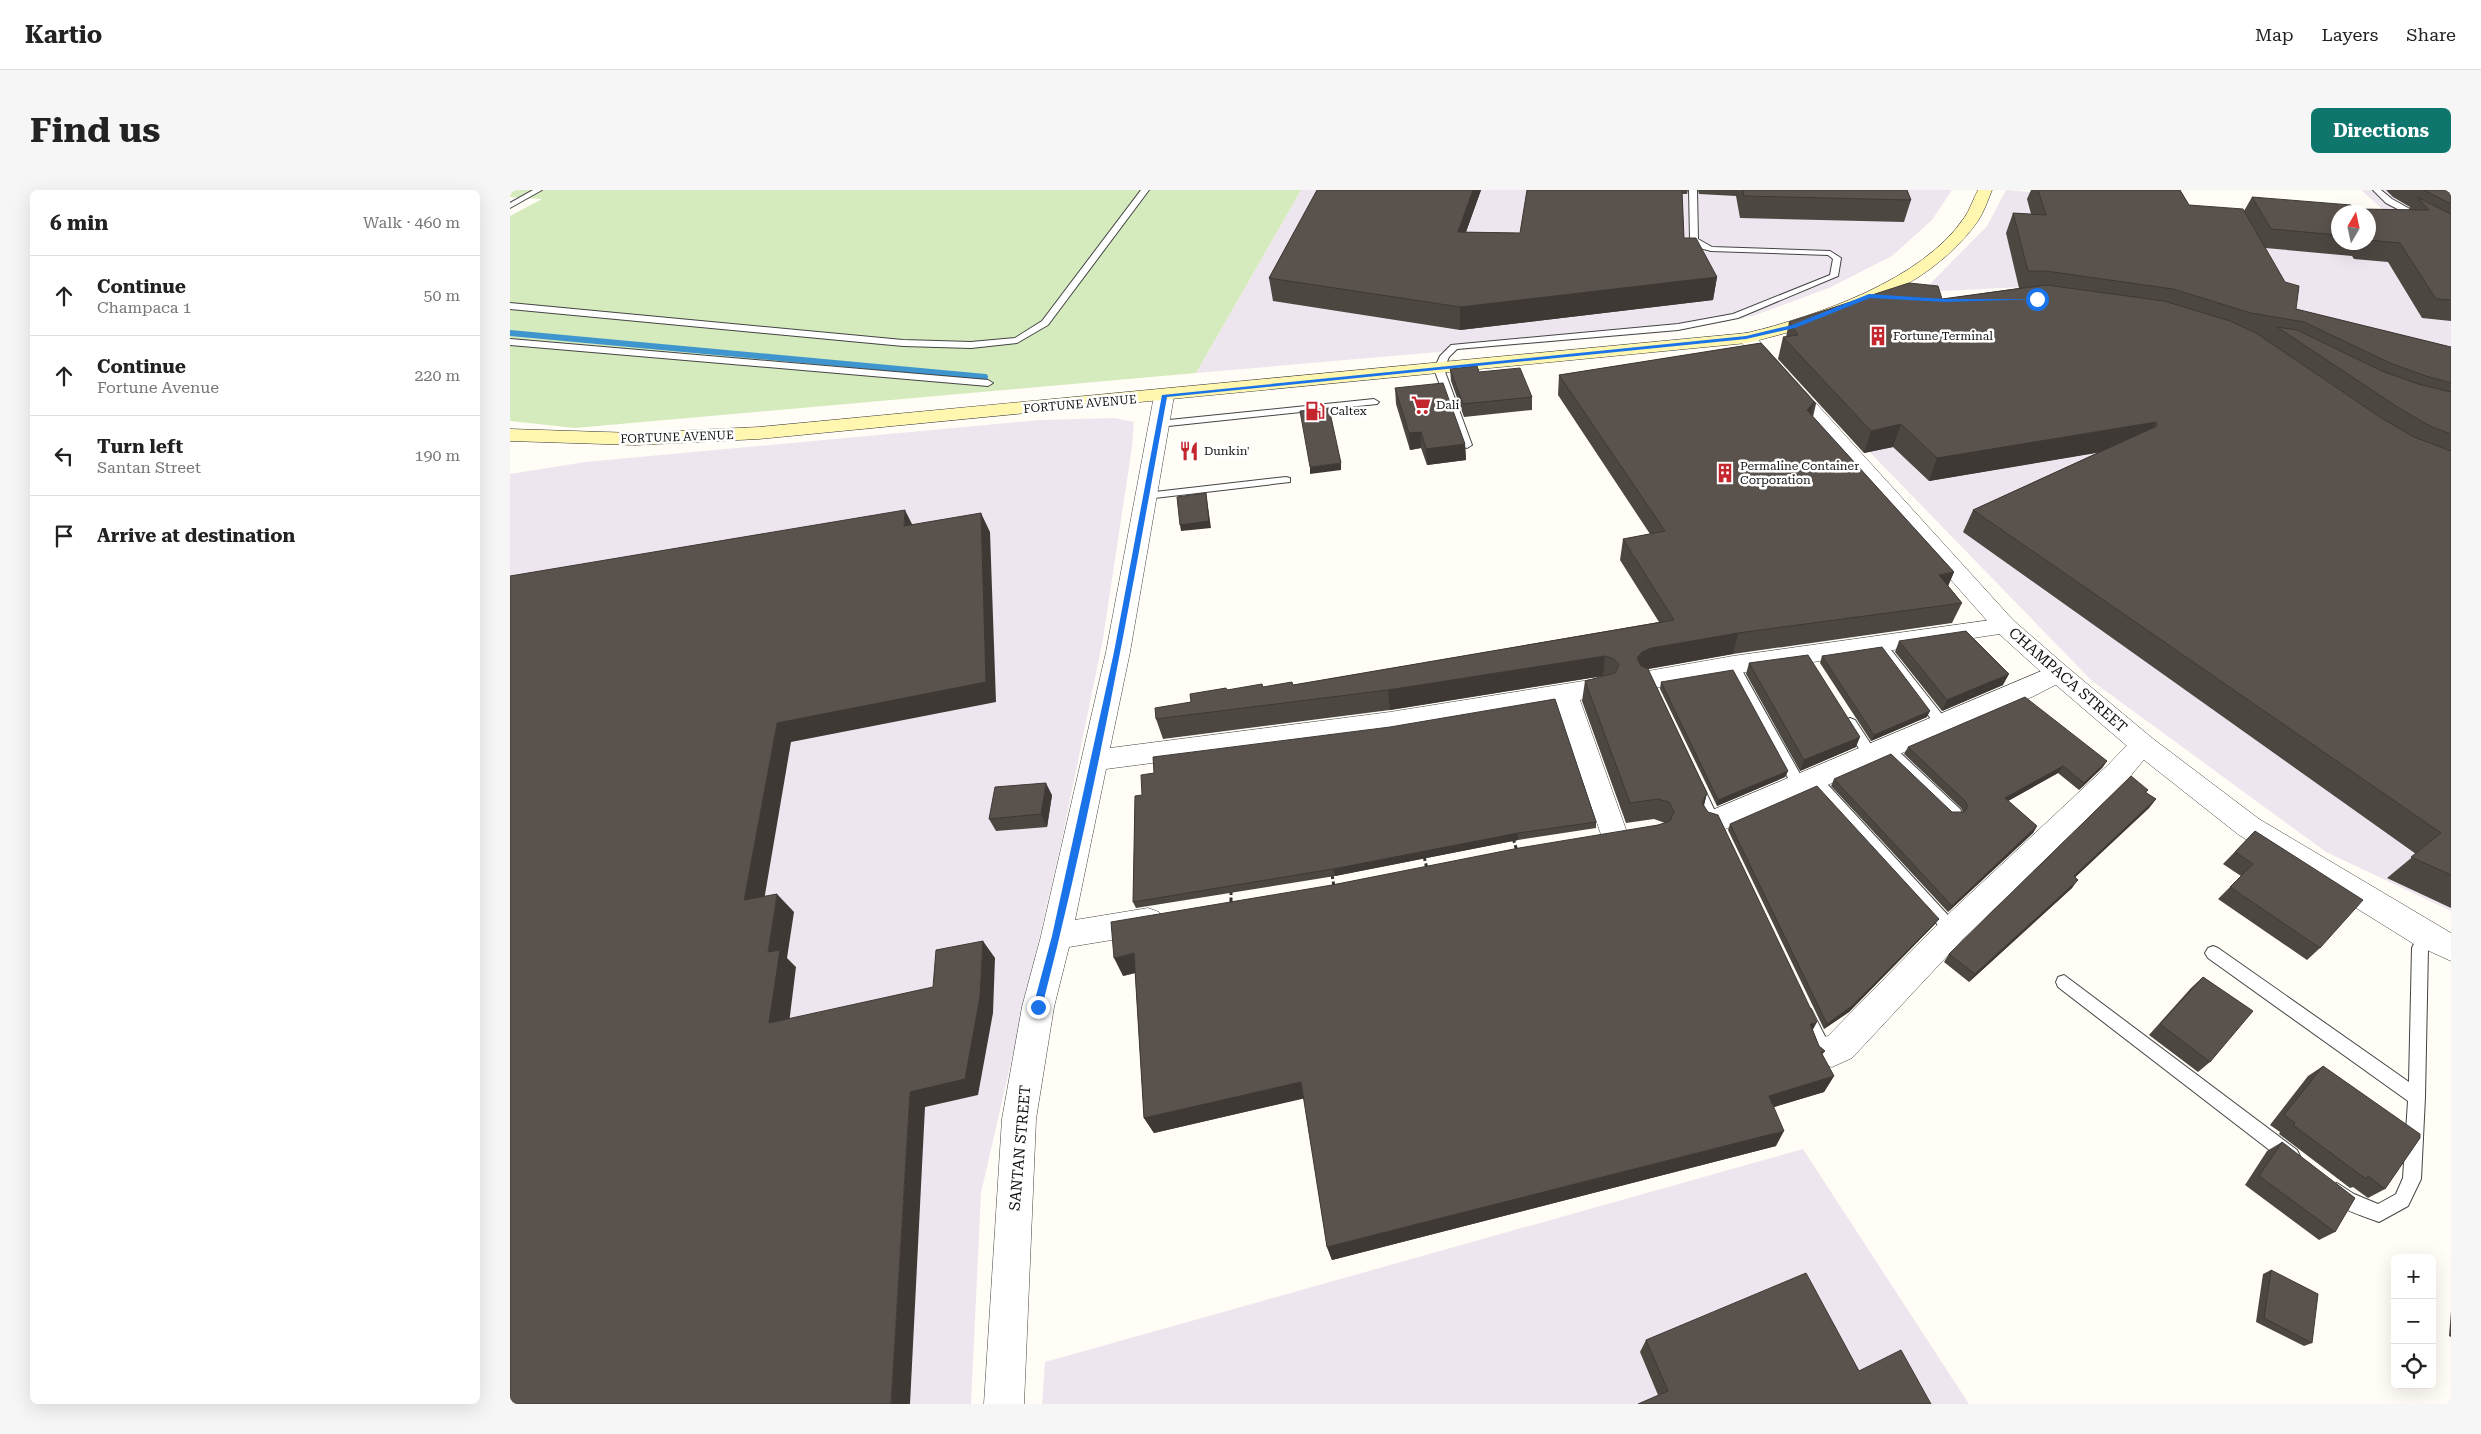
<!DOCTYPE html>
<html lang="en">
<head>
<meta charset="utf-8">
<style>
  :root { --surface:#fff; --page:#f6f6f6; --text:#222; --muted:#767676; --line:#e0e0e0; --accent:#0f766e }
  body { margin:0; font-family:"Roboto Serif",serif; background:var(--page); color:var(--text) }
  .controls { position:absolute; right:15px; bottom:15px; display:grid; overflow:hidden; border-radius:8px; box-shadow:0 5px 20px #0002 }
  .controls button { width:45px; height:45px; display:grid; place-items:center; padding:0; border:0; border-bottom:1px solid var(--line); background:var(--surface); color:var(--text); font:25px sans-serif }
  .compass { position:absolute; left:1821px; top:15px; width:45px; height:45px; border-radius:50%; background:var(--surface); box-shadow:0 5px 20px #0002; rotate:9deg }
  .stop { position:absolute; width:15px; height:15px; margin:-11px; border:4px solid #1a73e8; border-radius:50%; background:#fff }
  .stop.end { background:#1a73e8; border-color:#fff; box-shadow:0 1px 5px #0008 }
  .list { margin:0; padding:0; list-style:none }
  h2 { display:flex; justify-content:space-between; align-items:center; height:65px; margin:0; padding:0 20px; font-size:21px }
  h2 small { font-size:16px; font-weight:400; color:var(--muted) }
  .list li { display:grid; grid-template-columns:32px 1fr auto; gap:15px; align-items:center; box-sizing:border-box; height:80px; padding:0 20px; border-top:1px solid var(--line) }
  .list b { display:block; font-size:19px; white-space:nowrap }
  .list p { margin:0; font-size:16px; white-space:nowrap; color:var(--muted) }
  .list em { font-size:16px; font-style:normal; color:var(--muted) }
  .icon { flex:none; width:28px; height:28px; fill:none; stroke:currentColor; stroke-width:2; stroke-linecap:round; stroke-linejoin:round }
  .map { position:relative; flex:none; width:1941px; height:1214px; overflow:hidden; border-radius:8px }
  header { display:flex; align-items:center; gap:30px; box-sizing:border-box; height:70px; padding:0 25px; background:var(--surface); border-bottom:1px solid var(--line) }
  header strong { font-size:24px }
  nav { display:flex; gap:28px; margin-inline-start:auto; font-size:18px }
  .intro { display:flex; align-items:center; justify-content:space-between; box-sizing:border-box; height:120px; padding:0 30px }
  h1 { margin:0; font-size:35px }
  .button { padding:12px 22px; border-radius:8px; background:var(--accent); color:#fff; font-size:18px; font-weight:700 }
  main { display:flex; gap:30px; padding:0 30px }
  aside { flex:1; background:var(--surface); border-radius:8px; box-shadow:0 5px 20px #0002 }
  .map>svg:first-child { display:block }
  .industrial { fill:#eee6ef }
  .green { fill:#d5ebbd }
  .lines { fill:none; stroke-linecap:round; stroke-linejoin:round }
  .stream { stroke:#3f96cf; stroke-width:6 }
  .service-casing { stroke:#444; stroke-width:2 }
  .minor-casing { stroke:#444; stroke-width:1 }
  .tertiary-casing { stroke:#444; stroke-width:1 }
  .secondary-casing { stroke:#333; stroke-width:1 }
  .path { stroke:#333; stroke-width:3; stroke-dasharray:5 2.5; stroke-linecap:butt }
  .service { fill:#fff; fill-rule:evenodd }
  .minor { fill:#fff; fill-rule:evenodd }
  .tertiary { fill:#fff; fill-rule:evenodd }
  .secondary { fill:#fff6b0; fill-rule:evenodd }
  .wall { fill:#4d4742; fill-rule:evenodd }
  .shaded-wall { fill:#3f3936 }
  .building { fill:#5a524d; stroke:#3f3936 }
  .route { fill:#1a73e8 }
  .labels { text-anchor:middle; stroke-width:5; stroke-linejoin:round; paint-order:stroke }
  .far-poi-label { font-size:12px; fill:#111; stroke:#fff; text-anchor:start }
  .far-street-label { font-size:12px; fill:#111; stroke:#fff }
  .street-label { font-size:15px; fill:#111; stroke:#fff }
</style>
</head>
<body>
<header>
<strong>Kartio</strong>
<nav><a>Map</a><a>Layers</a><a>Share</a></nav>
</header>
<div class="intro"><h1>Find us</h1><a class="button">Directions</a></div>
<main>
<aside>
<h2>6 min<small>Walk · 460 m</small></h2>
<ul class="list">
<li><svg class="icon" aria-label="ahead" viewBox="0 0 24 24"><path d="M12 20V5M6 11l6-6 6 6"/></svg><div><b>Continue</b><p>Champaca 1</p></div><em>50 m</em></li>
<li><svg class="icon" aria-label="ahead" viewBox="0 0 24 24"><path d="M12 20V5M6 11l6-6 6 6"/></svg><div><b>Continue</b><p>Fortune Avenue</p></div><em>220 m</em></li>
<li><svg class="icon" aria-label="left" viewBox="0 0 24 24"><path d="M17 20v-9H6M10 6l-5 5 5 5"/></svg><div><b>Turn left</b><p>Santan Street</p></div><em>190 m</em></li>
<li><svg class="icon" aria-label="arrive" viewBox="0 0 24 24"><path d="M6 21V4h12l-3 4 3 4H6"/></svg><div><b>Arrive at destination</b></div></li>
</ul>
</aside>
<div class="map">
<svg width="1941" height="1214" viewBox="0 0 1941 1214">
  <rect width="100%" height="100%" fill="#fffdf5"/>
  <!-- industrial -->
  <g class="industrial">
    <path d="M791,0H1442L1422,30L1382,66L1319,98L1243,126L1159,142L686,183Z"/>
    <path d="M1496,0L1828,28V52H1858L1888,33L1851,0H1941V182L1553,95L1412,102L1477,36Z"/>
    <path d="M1567,150L1941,364V721L1816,662L1582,491L1313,214Z"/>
    <path d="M604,228L624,232L622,257L593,449L552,649L471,1003L461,1214H0V284L75,272L529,230Z"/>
    <path d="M1293,959L1459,1214H532L535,1172Z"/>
  </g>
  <!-- green -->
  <path class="green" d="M0,0H791L686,183L65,238L0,231V26L32,9L0,7Z"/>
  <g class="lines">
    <!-- stream -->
    <path class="stream" d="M0,143L475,187"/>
    <defs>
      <g id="service">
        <path d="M23,0H32L0,18V13Z"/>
        <path d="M631,0H639L538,135L507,153L461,158L393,156L0,119V113L393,150L461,152L505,148L532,131Z"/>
        <path d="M1179,0H1187L1188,49L1202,57L1320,61L1331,68L1328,86L1228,128L1168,140L947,159L939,167L934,179L962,255L957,258L953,257L924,179L930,166L941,155L1168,134L1223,124L1320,85L1323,69L1318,65L1201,61L1186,57L1180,50Z"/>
        <path d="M1863,0H1871L1882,9L1941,42V47L1876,13Z"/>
        <path d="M0,149L478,190L483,193L478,196L0,155Z"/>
        <path d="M864,209L869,212L867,214L649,237L644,234L649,231Z"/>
        <path d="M776,287L780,288V292L636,309L631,306L636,303Z"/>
        <path d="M1370,450L1374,451L1438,532L1440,535L1438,538H1428L1366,457L1364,454Z"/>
        <path d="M1223,471L1229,475L1294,591L1296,595L1294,599H1284L1217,475Z"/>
        <path d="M1340,528L1345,530L1366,562L1368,566L1366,570H1356L1335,536L1334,533L1335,530Z"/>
        <path d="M1377,554L1382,555L1450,619L1452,623L1450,627H1440L1372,563L1370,559Z"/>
        <path d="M1303,583L1308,584L1447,735L1450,740L1447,745L1442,746L1437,745L1298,592L1296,588L1298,584Z"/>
        <path d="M1186,591L1191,592L1193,596L1213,638L1211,642H1201L1199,638L1179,596L1181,592Z"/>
        <path d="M1915,738L1920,740L1923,745L1918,758L1915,907L1911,989L1898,1016L1869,1032C1852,1025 1826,1020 1818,1002L1821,996L1827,993L1844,1004L1868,1014L1886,1004L1893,988L1898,911L1698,768L1695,763L1698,758L1703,756L1708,758L1899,892L1902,758L1910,740Z"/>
        <path d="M1554,785L1787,960L1790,966L1787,972L1781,975L1775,972L1548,797L1546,792L1548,787Z"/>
        <path d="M1295,817L1301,819L1320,856L1322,861L1320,866L1314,869L1308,866L1289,829L1287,824L1289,819Z"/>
      </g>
      <g id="minor">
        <path d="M654,200L661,202L664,206L620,462L600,558L880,522L1092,488L1101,491L1105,497L1101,503L1070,510L1119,648L1115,656L1105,659L1095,656L1046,514L880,542L596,579L565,730L638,718L649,722L653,731L649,740L638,744L559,757L544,817L526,929L514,1214H474L492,929L512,817L531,746L596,462L644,206L647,202Z"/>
        <path d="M1495,428L1503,430L1507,436L1503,442L1223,484L1138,499L1129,496L1125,490L1129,484L1138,481L1223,466Z"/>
        <path d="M1548,474L1557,477L1560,483L1557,489L1522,507L1213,640L1203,643L1193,640L1189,632L1193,624Z"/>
        <path d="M1633,545L1642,548L1646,555L1618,589L1453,749L1342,868L1322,877L1302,872L1298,861L1302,850L1318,846L1431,731L1598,575L1624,548Z"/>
      </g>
      <path id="tertiary" d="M1237,143L1243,144L1503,430L1557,477L1642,548L1749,629L1941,743V771L1904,754L1729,645L1624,562L1539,489L1487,442L1231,152L1228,148L1231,144Z"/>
      <path id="secondary" d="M1468,0H1482C1478,10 1474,22 1468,31C1417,103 1319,133 1237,153L249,249L125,255L0,251V239L125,243L249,237L1237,143C1307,126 1412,90 1454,28C1460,20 1463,9 1468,0Z"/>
    </defs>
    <!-- service casing -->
    <use href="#service" class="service-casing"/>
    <!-- minor casing -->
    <use href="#minor" class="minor-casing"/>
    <!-- tertiary casing -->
    <use href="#tertiary" class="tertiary-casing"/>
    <!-- secondary casing -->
    <use href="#secondary" class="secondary-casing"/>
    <!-- path -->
    <g class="path">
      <path d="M1003,648L1007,661"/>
      <path d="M914,666L917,679"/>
      <path d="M822,684L824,697"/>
      <path d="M721,700V714"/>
    </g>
    <!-- service -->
    <use href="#service" class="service"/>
    <!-- minor -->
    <use href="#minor" class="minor"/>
    <!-- tertiary -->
    <use href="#tertiary" class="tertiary"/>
    <!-- secondary -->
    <use href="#secondary" class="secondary"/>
  </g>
  <!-- wall -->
  <g class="wall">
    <path d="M807,0H971L956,42L1010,43L1017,0H1178L1177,4H1172L1174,48L1207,87L1203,110L950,140L763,111L759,88Z"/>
    <path d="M1188,0H1397L1401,10L1394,32L1230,28L1226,6L1189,4Z"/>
    <path d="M1521,0H1670L1679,15L1734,21L1742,7L1845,19L1899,20L1900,17L1883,7L1876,0H1941V131L1912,128L1878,72L1844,69L1842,66L1755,58L1786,119L1941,157V718L1877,688L1906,664L1453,342L1463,320L1589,262L1419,291L1383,257L1354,263L1268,169L1273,147H1276L1279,132L1432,109L1509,98L1496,43L1503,23L1521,24L1517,9ZM1828,22H1858V52H1828Z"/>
    <path d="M1251,153L1306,214L1303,227L1444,382L1438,396L1452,413L1442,433L1223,464L1138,479L1197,603L1194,615L1303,840L1309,856L1315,861L1312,865L1324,886L1314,902L1264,917L1266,956L822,1070L817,1057L794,908L644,943L634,928L625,783L613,786L822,695L1148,635L1155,633L1144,629L1116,633L1072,511L1075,491L1093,486L880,520L653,549L646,529L681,512L717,500L753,497L783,495L1149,432L1110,370L1113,349L1140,344L1048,205L1049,185Z"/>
    <path d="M940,179L1022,207V220L954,227L941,191Z"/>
    <path d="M885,198L955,254L956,270L917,275L911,258L900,260L886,214Z"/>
    <path d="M1389,451L1493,495L1432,521L1385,462Z"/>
    <path d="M1312,466L1417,527L1361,551L1310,473Z"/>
    <path d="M1239,473L1346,557L1290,581L1236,484Z"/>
    <path d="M1151,492L1278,581L1275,587L1207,616L1150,499Z"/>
    <path d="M1398,557L1597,571L1592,578L1569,600L1548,583L1498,611L1527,636L1523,643L1438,722L1321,596L1324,589L1442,622H1453L1451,618L1394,564Z"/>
    <path d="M1638,600L1636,603L1646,609L1639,618L1565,687L1562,698L1459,792L1434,772L1439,764Z"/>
    <path d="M542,605L537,637L486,641L479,629Z"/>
    <path d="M625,606L1086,632V638L1008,650L825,686L626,718L623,712Z"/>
    <path d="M1220,634L1429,729L1425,734L1339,822L1314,839L1218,640Z"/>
    <path d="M1745,641L1810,758L1797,770L1708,709L1731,686L1713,674Z"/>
    <path d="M1693,787L1700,872L1688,882L1639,845L1681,798Z"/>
    <path d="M1813,876L1875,999L1858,1008L1843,997L1840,998L1769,944L1770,942L1760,935L1798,886Z"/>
    <path d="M1772,952L1825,1042L1809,1050L1735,995L1757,961Z"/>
    <path d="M1761,1080L1802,1153L1794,1156L1746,1132L1753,1084Z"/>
    <path d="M1941,1121V1147L1939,1146Z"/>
    <path d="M1136,1150L1349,1181L1148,1205L1130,1162Z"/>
  </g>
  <!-- shaded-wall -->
  <g class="shaded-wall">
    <path d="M963,0H971L948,64V42Z"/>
    <path d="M1207,87L1203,110L950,140V117Z"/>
    <path d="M1304,212L1299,233L1297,220Z"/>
    <path d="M1646,232L1634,255L1419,291L1427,268Z"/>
    <path d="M1391,234L1383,257L1354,263L1361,241Z"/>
    <path d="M911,242V258L900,260L899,243Z"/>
    <path d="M955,254L956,270L917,275L916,259Z"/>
    <path d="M831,273V280L800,284V277Z"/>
    <path d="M696,303L701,338L671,341L670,335Z"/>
    <path d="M395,320L405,340L394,336Z"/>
    <path d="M471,323L480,342L486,512L281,552L251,728L234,710L267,533Z"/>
    <path d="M1444,382L1435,403L1429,385Z"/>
    <path d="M1228,443L1223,464L1138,479L1128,482L1127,468L1132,462L1141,458Z"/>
    <path d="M1095,466L1093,486L880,520L878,500Z"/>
    <path d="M1499,484L1493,495L1432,521L1437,510Z"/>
    <path d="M1420,521L1417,527L1361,551L1364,545Z"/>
    <path d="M1350,547L1346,557L1290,581L1294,570Z"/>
    <path d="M1597,571L1592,578L1569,600L1574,593Z"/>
    <path d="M1553,576L1548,583L1491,615L1495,608Z"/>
    <path d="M1278,581L1275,587L1207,616L1208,610Z"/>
    <path d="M536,593L542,605L537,637L531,624Z"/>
    <path d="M1197,603L1192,623V613Z"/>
    <path d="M1646,609L1639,618L1557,695L1564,686Z"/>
    <path d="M1527,636L1523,643L1438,722L1442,716Z"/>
    <path d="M1008,643V650L825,686L823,679Z"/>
    <path d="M1568,690L1562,698L1459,792L1465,784Z"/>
    <path d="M267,704L284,722L277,768L286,777L277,850L259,833L258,762Z"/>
    <path d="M1429,729L1425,734L1339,822L1314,839L1317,834Z"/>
    <path d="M473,751L485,768L483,823L468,905L415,917L400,1214H381L400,902Z"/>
    <path d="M624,763L633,781L613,786L604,768Z"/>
    <path d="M1307,832L1298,849L1300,834Z"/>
    <path d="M1324,886L1314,902L1251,921L1259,906Z"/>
    <path d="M791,892L796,908L644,943L634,928Z"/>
    <path d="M1274,941L1266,956L822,1070L817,1057Z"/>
  </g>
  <!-- building -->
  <g class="building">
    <path d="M807,0H963L948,42L1010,43L1017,0H1172L1174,48H1186L1207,87L950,117L759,88Z"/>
    <path d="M1233,0H1397L1401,10L1234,6Z"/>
    <path d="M1528,0H1670L1679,15L1733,19L1775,92L1789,96L1786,119L1941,157V193L1916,186L1880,173L1794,132L1741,123L1663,99L1536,81H1518L1503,23L1536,25Z"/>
    <path d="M1914,0H1941V14Z"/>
    <path d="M1742,7L1841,15L1845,19L1919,20L1907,7L1941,24V110L1926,109L1890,53L1858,50V22H1828V45L1761,39Z"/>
    <path d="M1399,93L1428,96L1432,109L1536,95L1654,111L1720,131L1746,143L1873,229L1904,247L1941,261V685L1901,667L1931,643L1463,320L1647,236L1646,232L1427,268L1391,234L1361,241L1273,147L1288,145L1279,132Z"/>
    <path d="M1767,137L1787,140L1872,181L1908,194L1941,202V244L1920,236L1889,218Z"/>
    <path d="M1251,153L1306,214L1304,212L1297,220L1444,382L1429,385L1452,413L1228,443L1141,458L1132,462L1127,468L1131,476L1138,479L1197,603L1192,613L1198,622L1208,625L1307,832L1300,834L1309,856L1315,861L1311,862L1324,886L1259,906L1274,941L817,1057L791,892L634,928L624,763L604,768L601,732L822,695L1009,658L1148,635L1160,631L1164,621L1159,612L1148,609L1120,613L1075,491L1105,483L1109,475L1104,469L1095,466L878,500L646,529L645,518L681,512L680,504L716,498L717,500L752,494L753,497L782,492L783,495L1164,430L1113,349L1155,341L1049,185Z"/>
    <path d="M967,176L969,182L1010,178L1022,207L953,214L940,179Z"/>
    <path d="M933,193L955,254L916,259L911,242L899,243L885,198Z"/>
    <path d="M819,218L831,273L800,277L790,221Z"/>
    <path d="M696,303L699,331L670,335L667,307Z"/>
    <path d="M395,320L394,336L471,323L476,492L267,533L234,710L267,704L258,762L270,760L259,833L423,797L426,760L473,751L470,807L455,889L400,902L381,1214H0V386Z"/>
    <path d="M1456,441L1499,484L1437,510L1389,451Z"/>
    <path d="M1372,457L1420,521L1364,545L1312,466Z"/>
    <path d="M1298,465L1350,547L1294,570L1239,473Z"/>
    <path d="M1223,480L1278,581L1208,610L1151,492Z"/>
    <path d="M1515,507L1597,571L1574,593L1553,576L1495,608L1527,636L1442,716L1324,589L1381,564L1442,622H1454L1458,617L1455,611L1398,557Z"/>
    <path d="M1045,509L1086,632L1008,643L823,679L623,712L625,606L632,605L631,585L644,583L643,567L880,537Z"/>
    <path d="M1621,586L1638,600L1635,602L1646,609L1564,686L1568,690L1465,784L1439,764Z"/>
    <path d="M536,593L531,624L479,629L485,597Z"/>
    <path d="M1307,596L1429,729L1342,816L1317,834L1220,634Z"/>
    <path d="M1745,641L1853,710L1810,758L1720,697L1743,674L1725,662Z"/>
    <path d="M1693,787L1743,821L1700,872L1650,834Z"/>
    <path d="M1813,876L1910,944V948L1875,999L1858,986L1856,989L1783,935L1785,933L1774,925Z"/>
    <path d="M1772,952L1845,1008L1825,1042L1749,986Z"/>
    <path d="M1761,1080L1808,1104L1802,1153L1754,1128Z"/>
    <path d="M1296,1083L1349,1181L1391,1160L1421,1214H1128L1158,1201L1136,1150Z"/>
  </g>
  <!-- route -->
  <path class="route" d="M1359,104L1435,109H1530L1435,112L1360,108L1285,138L1236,149L657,207C620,412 584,616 532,817L528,821L524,820L523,817L542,746L604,462L652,205L1236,146L1282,135Z"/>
  <!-- icons -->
  <defs>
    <symbol id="building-bare" viewBox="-9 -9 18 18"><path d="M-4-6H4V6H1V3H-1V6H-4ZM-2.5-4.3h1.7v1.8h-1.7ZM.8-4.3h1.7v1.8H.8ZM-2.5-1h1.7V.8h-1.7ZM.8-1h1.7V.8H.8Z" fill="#c4262e" stroke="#fff" stroke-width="2.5" paint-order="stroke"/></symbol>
    <symbol id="supermarket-bare" viewBox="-9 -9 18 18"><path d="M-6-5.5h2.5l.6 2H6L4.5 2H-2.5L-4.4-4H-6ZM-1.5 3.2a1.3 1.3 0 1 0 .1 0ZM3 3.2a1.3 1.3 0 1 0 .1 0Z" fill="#c4262e" stroke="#fff" stroke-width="2.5" paint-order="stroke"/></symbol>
    <symbol id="fuel-bare" viewBox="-9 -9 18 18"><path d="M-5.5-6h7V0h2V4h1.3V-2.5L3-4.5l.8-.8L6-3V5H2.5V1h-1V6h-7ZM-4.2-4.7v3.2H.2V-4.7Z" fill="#c4262e" stroke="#fff" stroke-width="2.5" paint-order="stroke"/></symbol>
    <symbol id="restaurant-bare" viewBox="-9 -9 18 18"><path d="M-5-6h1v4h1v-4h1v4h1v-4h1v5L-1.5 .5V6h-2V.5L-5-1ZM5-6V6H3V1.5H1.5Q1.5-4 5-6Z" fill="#c4262e" stroke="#fff" stroke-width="2.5" paint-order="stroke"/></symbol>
  </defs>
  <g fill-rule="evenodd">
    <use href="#building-bare" x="1354" y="132" width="28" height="28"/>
    <use href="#supermarket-bare" x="897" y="201" width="28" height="28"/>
    <use href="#fuel-bare" x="791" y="207" width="28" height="28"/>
    <use href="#restaurant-bare" x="665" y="247" width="28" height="28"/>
    <use href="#building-bare" x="1201" y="269" width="28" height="28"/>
  </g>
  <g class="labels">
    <!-- far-poi labels -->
    <g class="far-poi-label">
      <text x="1383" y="150">Fortune Terminal</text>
      <text x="926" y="219">Dali</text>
      <text x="820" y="225">Caltex</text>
      <text x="694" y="265">Dunkin'</text>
      <text x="1230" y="280">Permaline Container<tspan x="1230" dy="14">Corporation</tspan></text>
    </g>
    <!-- far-street labels -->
    <g class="far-street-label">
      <text transform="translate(570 214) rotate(-5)" y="4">FORTUNE AVENUE</text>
      <text transform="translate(167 247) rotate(-2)" y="4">FORTUNE AVENUE</text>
    </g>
    <!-- street labels -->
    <g class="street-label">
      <text transform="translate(1558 490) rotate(41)" y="5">CHAMPACA STREET</text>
      <text transform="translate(510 958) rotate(-85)" y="5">SANTAN STREET</text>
    </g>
  </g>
</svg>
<div class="controls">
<button>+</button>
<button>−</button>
<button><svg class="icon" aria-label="locate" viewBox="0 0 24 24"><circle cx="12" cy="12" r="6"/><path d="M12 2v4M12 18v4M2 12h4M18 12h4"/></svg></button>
</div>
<svg class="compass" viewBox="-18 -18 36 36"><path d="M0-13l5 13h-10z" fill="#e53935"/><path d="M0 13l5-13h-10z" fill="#767676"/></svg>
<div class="stop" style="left:1527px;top:109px"></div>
<div class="stop end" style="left:528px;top:817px"></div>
</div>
</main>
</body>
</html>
